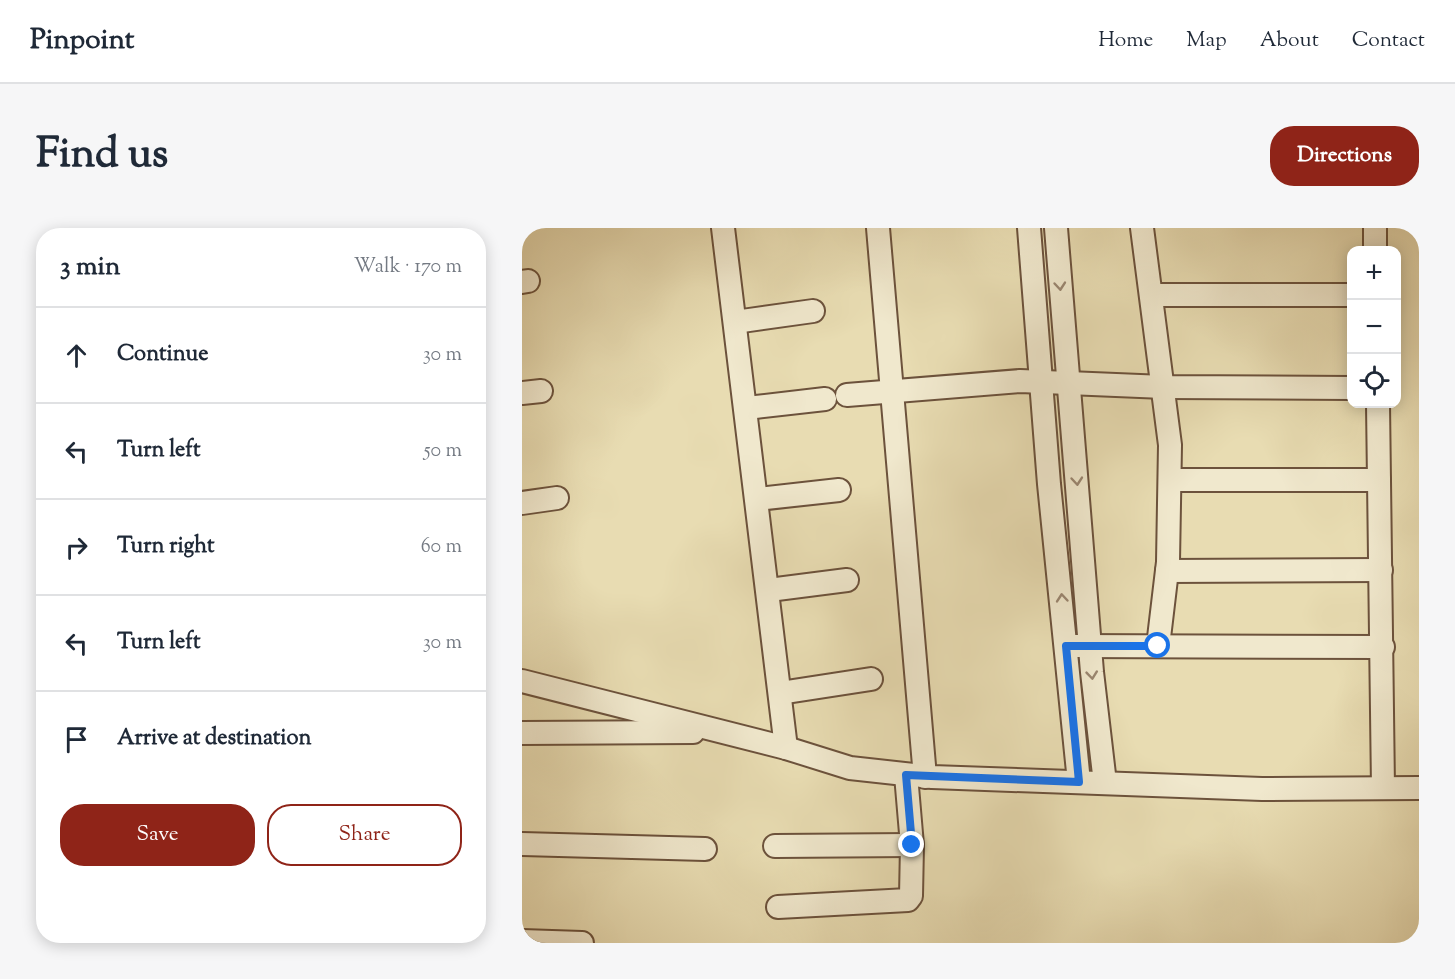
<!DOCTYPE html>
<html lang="en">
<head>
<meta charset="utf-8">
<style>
  :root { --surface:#fff; --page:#f6f6f7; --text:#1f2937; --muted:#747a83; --line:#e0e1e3; --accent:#8f2418 }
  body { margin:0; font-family:"Sorts Mill Goudy",serif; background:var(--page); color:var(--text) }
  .controls { position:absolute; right:18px; top:18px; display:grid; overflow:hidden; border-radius:12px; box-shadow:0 3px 15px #0003 }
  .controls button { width:54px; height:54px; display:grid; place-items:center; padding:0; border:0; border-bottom:2px solid var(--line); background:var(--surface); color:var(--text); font:30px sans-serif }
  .stop { position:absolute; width:18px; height:18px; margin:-14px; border:4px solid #1a73e8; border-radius:50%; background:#fff }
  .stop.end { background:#1a73e8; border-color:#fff; box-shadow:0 2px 6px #0008 }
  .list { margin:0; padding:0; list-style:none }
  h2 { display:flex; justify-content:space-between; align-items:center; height:78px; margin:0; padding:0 24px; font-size:26px }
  h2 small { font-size:20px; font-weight:400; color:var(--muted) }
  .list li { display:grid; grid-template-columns:39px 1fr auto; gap:18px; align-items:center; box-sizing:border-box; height:96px; padding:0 24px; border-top:2px solid var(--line) }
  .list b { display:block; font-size:22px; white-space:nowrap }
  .list em { font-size:20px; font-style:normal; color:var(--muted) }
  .actions { display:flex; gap:12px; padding:18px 24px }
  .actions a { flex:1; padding:14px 0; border:2px solid var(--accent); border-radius:24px; text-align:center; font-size:21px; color:var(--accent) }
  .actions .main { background:var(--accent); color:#fff }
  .icon { flex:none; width:33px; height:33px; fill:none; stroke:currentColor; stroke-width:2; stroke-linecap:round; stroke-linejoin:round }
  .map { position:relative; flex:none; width:897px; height:715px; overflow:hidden; border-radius:24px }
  header { display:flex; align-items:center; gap:36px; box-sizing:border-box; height:84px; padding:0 30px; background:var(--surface); border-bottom:2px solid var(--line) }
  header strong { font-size:28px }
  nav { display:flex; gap:33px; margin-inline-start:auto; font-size:21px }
  .intro { display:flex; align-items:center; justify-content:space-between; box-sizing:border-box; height:144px; padding:0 36px }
  h1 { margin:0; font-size:42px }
  .button { padding:15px 27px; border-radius:24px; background:var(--accent); color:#fff; font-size:21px; font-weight:700 }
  main { display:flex; gap:36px; padding:0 36px }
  aside { flex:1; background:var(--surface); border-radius:24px; box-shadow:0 3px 15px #0003 }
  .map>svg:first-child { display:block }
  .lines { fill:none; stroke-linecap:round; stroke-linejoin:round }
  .minor-casing { stroke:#6c523c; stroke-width:26 }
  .minor { stroke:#f0e8cd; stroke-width:22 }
  .oneway { stroke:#9a8670 }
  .route { stroke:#1a73e8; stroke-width:8 }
</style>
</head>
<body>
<header>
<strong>Pinpoint</strong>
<nav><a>Home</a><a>Map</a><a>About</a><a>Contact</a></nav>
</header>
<div class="intro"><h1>Find us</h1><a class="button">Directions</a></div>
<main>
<aside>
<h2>3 min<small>Walk · 170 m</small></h2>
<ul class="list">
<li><svg class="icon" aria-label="ahead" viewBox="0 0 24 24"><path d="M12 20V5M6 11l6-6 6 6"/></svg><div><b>Continue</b></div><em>30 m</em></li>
<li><svg class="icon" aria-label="left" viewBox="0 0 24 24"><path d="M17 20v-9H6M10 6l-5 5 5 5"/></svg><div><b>Turn left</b></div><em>50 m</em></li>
<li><svg class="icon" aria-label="right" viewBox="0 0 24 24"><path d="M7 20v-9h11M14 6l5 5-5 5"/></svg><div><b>Turn right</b></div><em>60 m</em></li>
<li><svg class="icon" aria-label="left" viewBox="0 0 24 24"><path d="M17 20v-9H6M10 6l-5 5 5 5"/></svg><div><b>Turn left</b></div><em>30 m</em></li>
<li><svg class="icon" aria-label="arrive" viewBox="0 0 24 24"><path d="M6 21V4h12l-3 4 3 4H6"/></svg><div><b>Arrive at destination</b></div></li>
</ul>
<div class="actions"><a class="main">Save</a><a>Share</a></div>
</aside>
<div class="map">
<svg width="897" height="715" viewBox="0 0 897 715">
  <rect width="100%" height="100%" fill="#e8dcb2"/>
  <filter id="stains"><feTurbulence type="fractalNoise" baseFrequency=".00333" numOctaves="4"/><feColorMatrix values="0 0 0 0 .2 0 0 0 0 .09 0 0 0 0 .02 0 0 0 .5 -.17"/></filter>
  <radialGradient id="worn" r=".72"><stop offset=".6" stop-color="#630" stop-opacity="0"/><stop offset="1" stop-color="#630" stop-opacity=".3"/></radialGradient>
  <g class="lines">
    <defs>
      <g id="minor">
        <path d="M201,0L264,520"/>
        <path d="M356,0L403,549"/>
        <path d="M507,0L527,256L557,554"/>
        <path d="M534,0L570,444L583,555"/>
        <path d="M620,0L648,217L646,334L636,418"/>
        <path d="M853,0V22"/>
        <path d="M0,54L6,53"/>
        <path d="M629,67H830"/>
        <path d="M213,94L291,83"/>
        <path d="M0,165L19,163"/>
        <path d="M325,167L498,153L642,159L830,160"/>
        <path d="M856,176L861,560"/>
        <path d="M225,180L303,171"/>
        <path d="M648,252H857"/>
        <path d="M236,271L317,262"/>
        <path d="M0,275L35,270"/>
        <path d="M645,343L859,342"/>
        <path d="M247,362L325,352"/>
        <path d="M553,418L861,419"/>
        <path d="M0,453L264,520L328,540L410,549L740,561L897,560"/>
        <path d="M258,465L349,451"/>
        <path d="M0,505L171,504"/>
        <path d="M0,616L183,621"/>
        <path d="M253,618L390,617"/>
        <path d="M256,679L386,672L389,668L390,617L384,547"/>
        <path d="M0,713L60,715"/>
      </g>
    </defs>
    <!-- minor casing -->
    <use href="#minor" class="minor-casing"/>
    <!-- minor -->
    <use href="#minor" class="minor"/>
  </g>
  <!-- one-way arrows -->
  <defs><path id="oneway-chevron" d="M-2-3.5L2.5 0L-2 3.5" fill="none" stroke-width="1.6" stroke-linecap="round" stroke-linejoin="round" transform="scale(1.5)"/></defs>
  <g class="oneway">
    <use href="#oneway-chevron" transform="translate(538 58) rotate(85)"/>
    <use href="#oneway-chevron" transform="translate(555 253) rotate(85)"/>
    <use href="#oneway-chevron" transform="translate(540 370) rotate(-95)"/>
    <use href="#oneway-chevron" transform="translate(570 447) rotate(84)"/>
  </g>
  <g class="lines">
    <!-- route -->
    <path class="route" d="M390,617L384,547L557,554L544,418H636"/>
  </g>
  <rect width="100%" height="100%" filter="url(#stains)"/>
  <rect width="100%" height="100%" fill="url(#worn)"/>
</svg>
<div class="controls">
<button>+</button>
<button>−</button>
<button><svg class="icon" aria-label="locate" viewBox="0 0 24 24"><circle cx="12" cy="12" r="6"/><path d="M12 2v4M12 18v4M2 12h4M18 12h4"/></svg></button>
</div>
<div class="stop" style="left:636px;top:418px"></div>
<div class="stop end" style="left:390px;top:617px"></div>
</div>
</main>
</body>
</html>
